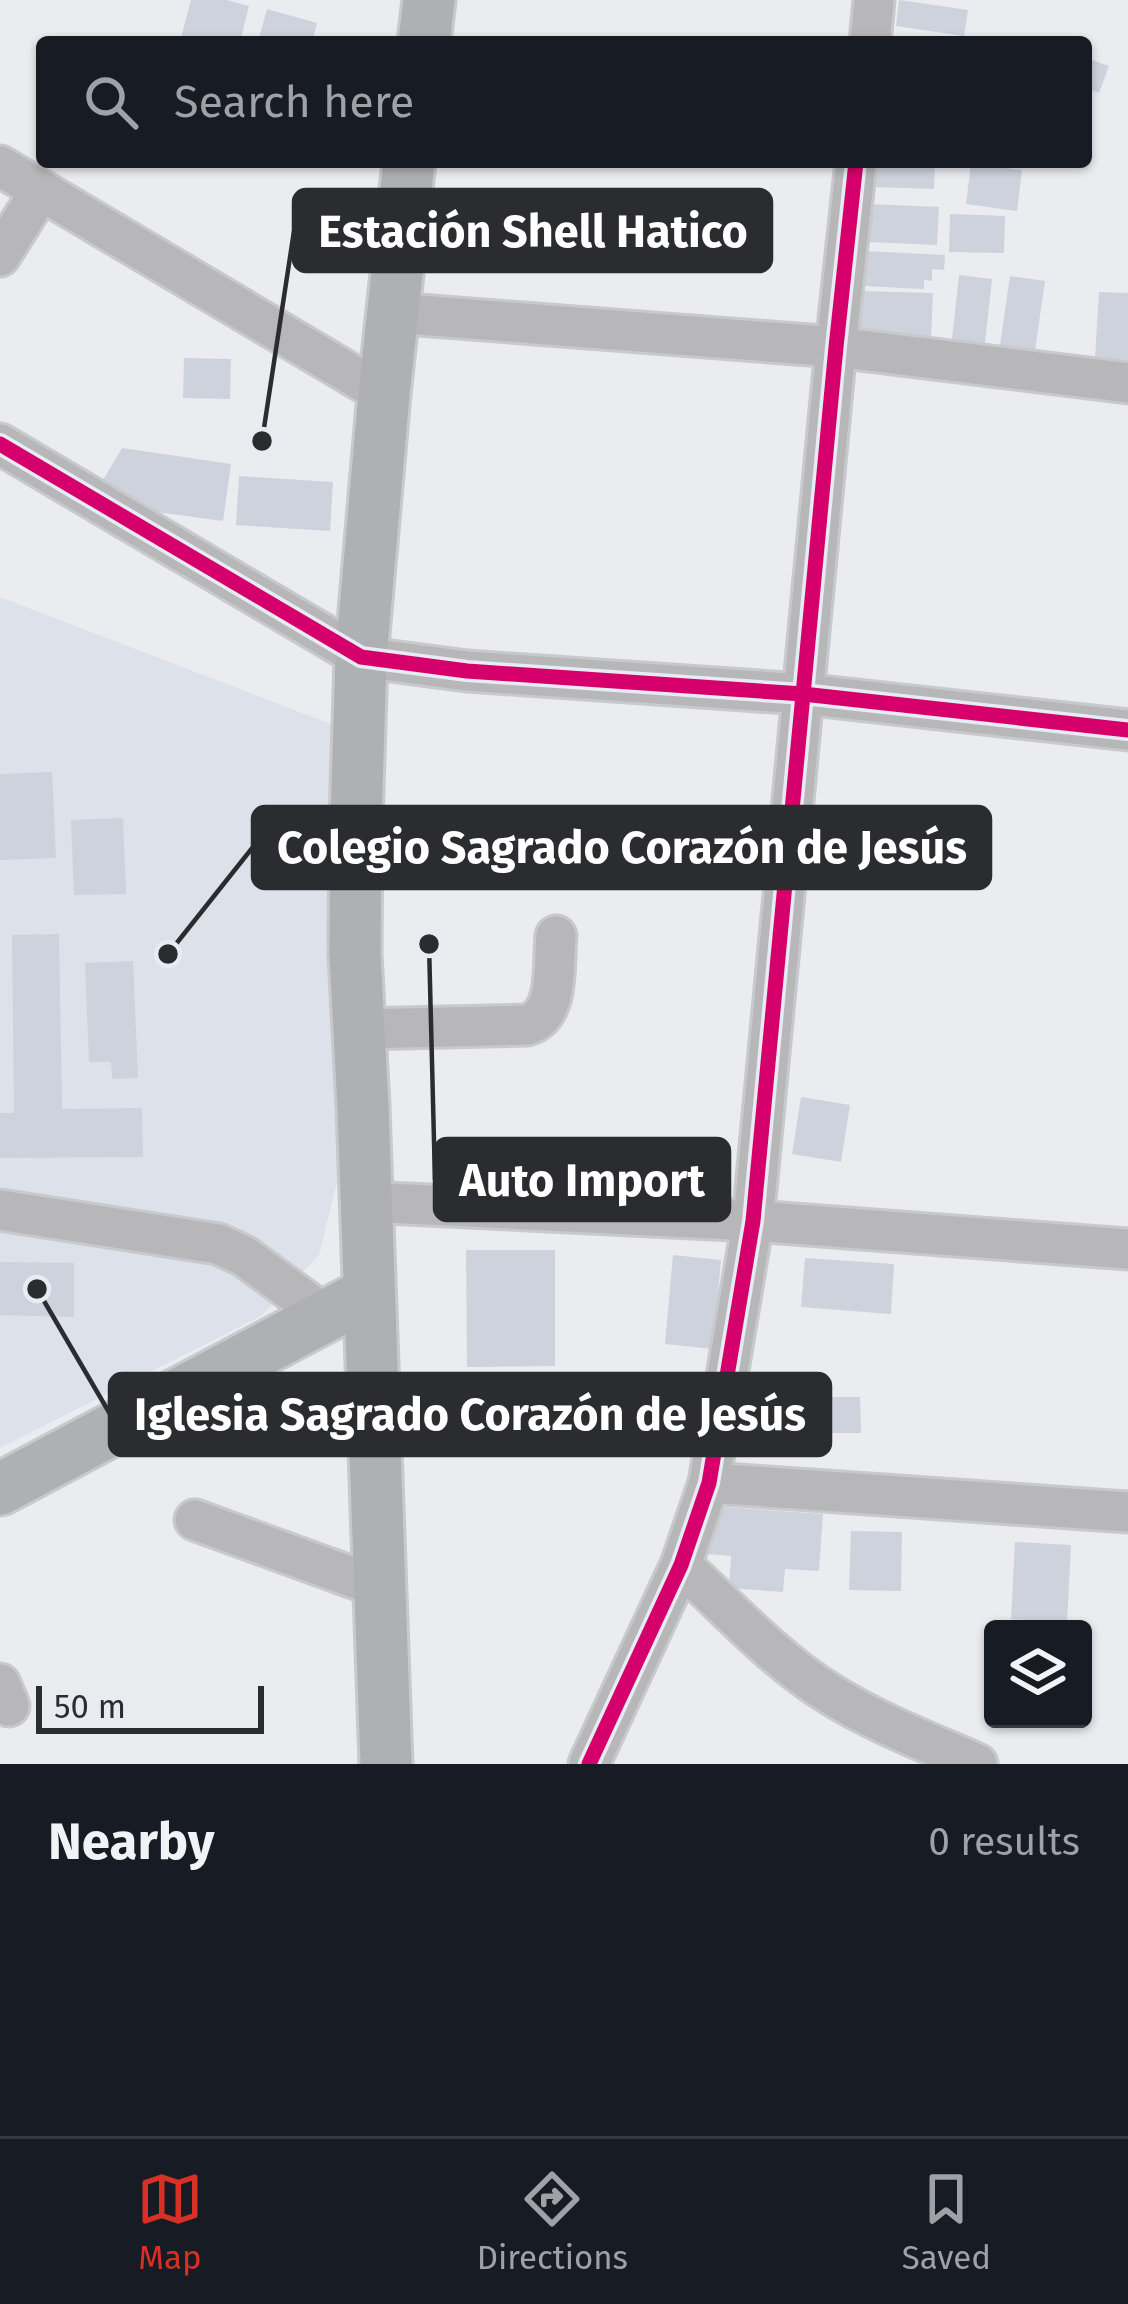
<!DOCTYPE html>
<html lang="en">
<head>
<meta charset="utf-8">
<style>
  :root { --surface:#171b24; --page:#20242c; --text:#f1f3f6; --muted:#9ea1a6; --line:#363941; --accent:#d93025 }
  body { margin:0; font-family:"Fira Sans",sans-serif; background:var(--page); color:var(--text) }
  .controls { position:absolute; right:36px; bottom:36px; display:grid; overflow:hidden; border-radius:12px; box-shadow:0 3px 9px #0004 }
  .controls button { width:108px; height:108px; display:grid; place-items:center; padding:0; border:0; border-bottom:3px solid var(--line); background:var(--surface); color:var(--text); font:60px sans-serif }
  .scale { position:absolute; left:36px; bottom:30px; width:228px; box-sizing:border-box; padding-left:12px; border:6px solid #2b2c2f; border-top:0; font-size:33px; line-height:42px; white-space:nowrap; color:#2b2c2f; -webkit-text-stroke:9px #e7ebf2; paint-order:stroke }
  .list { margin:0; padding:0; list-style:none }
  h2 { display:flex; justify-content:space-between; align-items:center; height:156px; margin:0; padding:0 48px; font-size:51px }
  h2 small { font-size:39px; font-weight:400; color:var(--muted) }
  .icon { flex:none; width:66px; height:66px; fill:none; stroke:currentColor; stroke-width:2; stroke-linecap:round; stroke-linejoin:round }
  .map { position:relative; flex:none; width:1128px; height:1764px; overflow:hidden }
  .search { position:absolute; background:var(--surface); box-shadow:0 3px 9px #0004; left:36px; right:36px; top:36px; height:132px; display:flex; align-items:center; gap:30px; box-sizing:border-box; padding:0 42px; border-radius:12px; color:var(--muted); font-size:45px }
  .sheet { height:372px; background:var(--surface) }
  nav { display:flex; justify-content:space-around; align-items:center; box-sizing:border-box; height:168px; border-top:3px solid var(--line); background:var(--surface); font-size:33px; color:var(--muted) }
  nav a { display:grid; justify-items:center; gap:6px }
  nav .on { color:var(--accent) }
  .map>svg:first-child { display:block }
  .built { fill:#dde1ea }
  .building { fill:#cdd2dc }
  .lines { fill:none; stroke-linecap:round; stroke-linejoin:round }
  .minor-casing { stroke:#c8c9cc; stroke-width:45 }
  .major-casing { stroke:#c8c9cc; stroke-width:57 }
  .minor { stroke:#b7b7b9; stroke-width:39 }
  .major { stroke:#afb0b3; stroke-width:51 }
  .cycleway-casing { stroke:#e7ebf2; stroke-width:22 }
  .cycleway { stroke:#d6006c; stroke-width:15 }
  .leader { fill:none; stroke:#2b2c2f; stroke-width:4.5 }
  .callout-dot { fill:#2b2c2f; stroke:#e7ebf2; stroke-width:4.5 }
  .callout { fill:#2b2c2f; stroke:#2b2c2f; stroke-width:4.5 }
  .callout-label { font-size:45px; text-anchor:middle; font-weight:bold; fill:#fff }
</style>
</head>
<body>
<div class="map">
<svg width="1128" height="1764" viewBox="0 0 1128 1764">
  <rect width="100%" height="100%" fill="#eaecef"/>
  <!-- built -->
  <path class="built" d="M0,597L336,726L337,1182L319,1255L261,1316L0,1448Z"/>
  <!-- building -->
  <g class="building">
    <path d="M191,0H227L249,6L240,42H180Z"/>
    <path d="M899,0L968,10L964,36L896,26Z"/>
    <path d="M267,9L317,23L312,42H258Z"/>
    <path d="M1086,58L1109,66L1099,93L1086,88Z"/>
    <path d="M875,162H935L934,189L874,187Z"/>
    <path d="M971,164L1022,170L1017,211L966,204Z"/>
    <path d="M867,204L939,207L937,245L866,242Z"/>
    <path d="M950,214L1005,216L1004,253L949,252Z"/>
    <path d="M865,251L945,255L944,270L932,269V281L924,280V289L863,286Z"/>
    <path d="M959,275L992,279L985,343L952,339Z"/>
    <path d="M1010,276L1045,281L1035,350L1000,345Z"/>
    <path d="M859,291L933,293L931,340L858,339Z"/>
    <path d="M1099,292L1128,293V360L1095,358Z"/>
    <path d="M184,358L231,359L230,399L183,398Z"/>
    <path d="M122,448L231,464L223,521L149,511L102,482Z"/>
    <path d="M239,476L333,482L330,531L236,525Z"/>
    <path d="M52,772L56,858L0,860V774Z"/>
    <path d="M123,818L126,894L74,895L71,820Z"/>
    <path d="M59,934L62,1109L142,1108L143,1157L0,1158V1113H14L12,935Z"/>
    <path d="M133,961L138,1078L112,1079L111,1062H89L85,963Z"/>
    <path d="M801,1097L850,1105L841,1162L792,1154Z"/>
    <path d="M466,1250H555V1366L467,1367Z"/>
    <path d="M673,1255L721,1260L713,1349L665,1344Z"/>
    <path d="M805,1258L894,1264L891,1314L801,1307Z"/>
    <path d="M0,1262L74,1263V1317L0,1315Z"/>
    <path d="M762,1397H860L861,1433H762Z"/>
    <path d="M724,1507L823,1514L819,1571L785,1569L783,1592L729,1588L731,1556L706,1554Z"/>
    <path d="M851,1531L902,1532L901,1591L849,1590Z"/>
    <path d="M1015,1542L1071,1545L1067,1623L1011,1619Z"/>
  </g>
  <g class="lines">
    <defs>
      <g id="minor">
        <path d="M870,42L874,0"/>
        <path d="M0,166L384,394"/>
        <path d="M0,256L41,190"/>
        <path d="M393,313L836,347L1128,383"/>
        <path d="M0,444L361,657L467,671L803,694L1128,730"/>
        <path d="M359,1029L527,1025C560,1015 553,965 556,936"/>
        <path d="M366,1202L753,1221L1128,1249"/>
        <path d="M0,1210L218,1244L244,1256L326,1316"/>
        <path d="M709,1483L1128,1512"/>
        <path d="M195,1520L379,1587"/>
        <path d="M681,1565C728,1608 773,1658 827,1692C874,1722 927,1742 977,1764"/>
        <path d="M0,1684L9,1706"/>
        <path d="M589,1764L681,1565L709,1483L753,1221L836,347L856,162"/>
      </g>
      <g id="major">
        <path d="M424,42L429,0"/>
        <path d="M0,1489L369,1293"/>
        <path d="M386,1764L363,1107L355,954L356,823L361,657L384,394L409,162"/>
      </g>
    </defs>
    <!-- minor casing -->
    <use href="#minor" class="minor-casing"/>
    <!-- major casing -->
    <use href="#major" class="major-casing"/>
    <!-- minor -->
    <use href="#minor" class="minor"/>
    <!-- major -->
    <use href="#major" class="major"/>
    <defs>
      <g id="cycleway">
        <path d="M0,444L361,657L467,671L803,694L1128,730"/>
        <path d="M589,1764L681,1565L709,1483L753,1221L836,347L856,162"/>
      </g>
    </defs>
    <!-- cycleway casing -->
    <use href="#cycleway" class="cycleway-casing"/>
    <!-- cycleway -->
    <use href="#cycleway" class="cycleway"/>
  </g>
  <!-- callouts -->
  <path class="leader" d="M262 441L294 231M168 954L253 847M429 944L435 1180M37 1289L110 1414"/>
  <g class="callout-dot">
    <circle cx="262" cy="441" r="12"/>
    <circle cx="168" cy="954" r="12"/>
    <circle cx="429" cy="944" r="12"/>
    <circle cx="37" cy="1289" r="12"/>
  </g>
  <g class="callout">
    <rect x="294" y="190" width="477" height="81" rx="12"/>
    <rect x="253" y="807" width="737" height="81" rx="12"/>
    <rect x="435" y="1139" width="294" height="81" rx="12"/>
    <rect x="110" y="1374" width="720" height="81" rx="12"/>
  </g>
  <g class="callout-label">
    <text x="533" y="247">Estación Shell Hatico</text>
    <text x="622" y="863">Colegio Sagrado Corazón de Jesús</text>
    <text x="582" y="1196">Auto Import</text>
    <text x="470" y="1430">Iglesia Sagrado Corazón de Jesús</text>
  </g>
</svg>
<div class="controls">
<button><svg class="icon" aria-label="layers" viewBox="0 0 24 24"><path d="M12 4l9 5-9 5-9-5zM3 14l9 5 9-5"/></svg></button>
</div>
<div class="scale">50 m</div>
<div class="search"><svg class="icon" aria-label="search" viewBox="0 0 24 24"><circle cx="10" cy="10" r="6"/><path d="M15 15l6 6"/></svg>Search here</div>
</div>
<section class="sheet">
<h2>Nearby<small>0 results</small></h2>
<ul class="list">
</ul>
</section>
<nav>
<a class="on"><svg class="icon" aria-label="map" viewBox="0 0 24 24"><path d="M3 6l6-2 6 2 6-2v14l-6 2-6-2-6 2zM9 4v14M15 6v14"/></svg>Map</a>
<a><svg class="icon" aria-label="directions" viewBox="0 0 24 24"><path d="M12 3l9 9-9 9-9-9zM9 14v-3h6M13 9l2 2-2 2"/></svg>Directions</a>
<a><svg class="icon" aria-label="saved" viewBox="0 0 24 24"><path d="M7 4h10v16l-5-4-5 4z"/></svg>Saved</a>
</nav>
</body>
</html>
